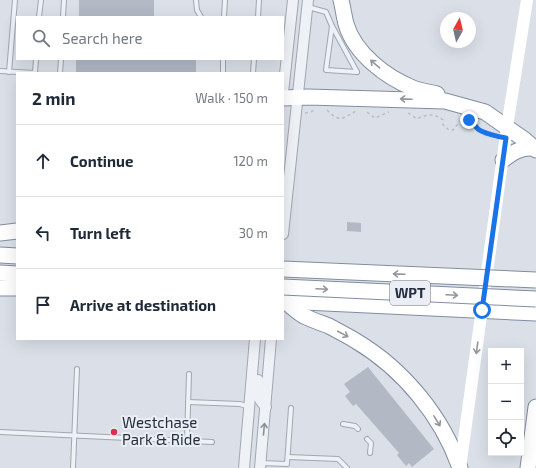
<!DOCTYPE html>
<html lang="en">
<head>
<meta charset="utf-8">
<style>
  :root { --surface:#fff; --page:#f2f2f3; --text:#1f2937; --muted:#747a83; --line:#e0e1e3 }
  body { margin:0; font-family:"Exo 2",sans-serif; background:var(--page); color:var(--text) }
  .controls { position:absolute; right:12px; bottom:12px; display:grid; overflow:hidden; border-radius:0px; box-shadow:0 4px 16px #0002 }
  .controls button { width:36px; height:36px; display:grid; place-items:center; padding:0; border:0; border-bottom:1px solid var(--line); background:var(--surface); color:var(--text); font:20px sans-serif }
  .compass { position:absolute; left:440px; top:12px; width:36px; height:36px; border-radius:50%; background:var(--surface); box-shadow:0 4px 16px #0002; rotate:8deg }
  .stop { position:absolute; width:12px; height:12px; margin:-9px; border:3px solid #1a73e8; border-radius:50%; background:#fff }
  .stop.end { background:#1a73e8; border-color:#fff; box-shadow:0 1px 4px #0008 }
  .list { margin:0; padding:0; list-style:none }
  h2 { display:flex; justify-content:space-between; align-items:center; height:52px; margin:0; padding:0 16px; font-size:17px }
  h2 small { font-size:13px; font-weight:400; color:var(--muted) }
  .list li { display:grid; grid-template-columns:26px 1fr auto; gap:12px; align-items:center; box-sizing:border-box; height:72px; padding:0 16px; border-top:1px solid var(--line) }
  .list b { display:block; font-size:15px; white-space:nowrap }
  .list em { font-size:13px; font-style:normal; color:var(--muted) }
  .icon { flex:none; width:22px; height:22px; fill:none; stroke:currentColor; stroke-width:2; stroke-linecap:round; stroke-linejoin:round }
  .map { position:relative; flex:none; width:536px; height:468px; overflow:hidden }
  .search { position:absolute; background:var(--surface); box-shadow:0 4px 16px #0002; left:16px; top:16px; width:268px; height:44px; display:flex; align-items:center; gap:10px; box-sizing:border-box; padding:0 14px; border-radius:0px; color:var(--muted); font-size:15px }
  .panel { position:absolute; background:var(--surface); box-shadow:0 4px 16px #0002; left:16px; top:72px; width:268px; height:268px; border-radius:0px }
  .map>svg:first-child { display:block }
  .building { fill:#b2b9c5 }
  .lines { fill:none; stroke-linecap:round; stroke-linejoin:round }
  .service-casing { stroke:#a0a7b2; stroke-width:6 }
  .tertiary-casing { stroke:#a0a7b2; stroke-width:12 }
  .motorway-casing { stroke:#818da0; stroke-width:17 }
  .path { stroke:#b9bec6; stroke-width:1.5; stroke-dasharray:3 3; stroke-linecap:butt }
  .service { stroke:#eef1f6; stroke-width:4 }
  .tertiary { stroke:#eef1f6; stroke-width:10 }
  .secondary { stroke:#fff; stroke-width:12 }
  .motorway { stroke:#fff; stroke-width:15 }
  .motorway-bridge-casing { stroke:#818da0; stroke-width:17; stroke-linecap:butt }
  .motorway-bridge { stroke:#fff; stroke-width:15 }
  .oneway { stroke:#92969f }
  .oneway2 { stroke:#89909a }
  .route { stroke:#1a73e8; stroke-width:5 }
  .poi-dot { fill:#dc314b; stroke:#ebeff5; stroke-width:1.5 }
  .labels { text-anchor:middle; stroke-width:4; stroke-linejoin:round; paint-order:stroke }
  .shield { fill:#ebeff5; stroke:#606876; stroke-width:1 }
  .shield-label { font-size:14px; font-weight:bold; fill:#242e3f }
  .poi-label { font-size:15px; fill:#242e3f; stroke:#ebeff5; text-anchor:start }
</style>
</head>
<body>
<div class="map">
<svg width="536" height="468" viewBox="0 0 536 468">
  <rect width="100%" height="100%" fill="#dbe0e8"/>
  <!-- building -->
  <g class="building">
    <path d="M79,0H154V17L79,16Z"/>
    <rect x="76" y="59" width="120" height="14"/>
    <path d="M347,222L361,223V232L347,231Z"/>
    <path d="M368,367L434,449L412,467L409,463L406,466L397,455L399,453L356,404L353,406L345,396L350,392L344,384Z"/>
  </g>
  <g class="lines">
    <defs>
      <g id="service">
        <path d="M196,0L197,10L201,17"/>
        <path d="M308,7L326,12L332,26L357,72"/>
        <path d="M39,17L41,0"/>
        <path d="M63,17L64,0"/>
        <path d="M224,17L225,0"/>
        <path d="M258,17L259,0"/>
        <path d="M332,26L326,70L357,72"/>
        <path d="M0,71L35,73L36,59"/>
        <path d="M9,72L15,0"/>
        <path d="M60,73L61,59"/>
        <path d="M223,73V59"/>
        <path d="M253,73L254,59"/>
        <path d="M188,402L240,404L249,407"/>
        <path d="M343,424L355,426L358,429"/>
        <path d="M0,432L212,442"/>
        <path d="M367,439L371,443L370,453"/>
        <path d="M187,440L189,374"/>
        <path d="M288,457L338,459L347,468"/>
        <path d="M261,463L287,464L291,408"/>
        <path d="M73,468L77,369"/>
      </g>
      <g id="tertiary">
        <path d="M283,93L293,0"/>
        <path d="M283,234C292,156 299,78 308,0"/>
        <path d="M258,380C257,392 257,399 266,407"/>
        <path d="M244,468L255,339"/>
        <path d="M260,468L271,339"/>
      </g>
      <g id="motorway">
        <path d="M341,0C343,8 344,16 346,24C355,54 386,77 413,88C420,91 429,92 437,94"/>
        <path d="M283,98L308,97L445,101L485,112L525,140L536,150"/>
        <path d="M503,160C512,153 521,147 533,148"/>
        <path d="M0,233L17,231"/>
        <path d="M0,255L17,256"/>
        <path d="M0,273L17,274"/>
        <path d="M0,288H17"/>
        <path d="M283,301L536,313"/>
        <path d="M285,301C291,306 297,312 304,316C312,320 321,323 329,326C338,331 348,336 356,341C403,369 442,416 460,468"/>
        <path d="M528,468L536,407"/>
      </g>
    </defs>
    <!-- service casing -->
    <use href="#service" class="service-casing"/>
    <!-- tertiary casing -->
    <use href="#tertiary" class="tertiary-casing"/>
    <!-- motorway casing -->
    <use href="#motorway" class="motorway-casing"/>
    <!-- path -->
    <g class="path">
      <path d="M327,110C340,123 342,119 356,111"/>
      <path d="M367,112L375,118L389,112"/>
      <path d="M305,113L311,112L314,110"/>
      <path d="M408,113L417,119C427,114 434,113 443,120V125L449,130H453L462,119"/>
      <path d="M471,121L479,130L494,135"/>
    </g>
    <!-- service -->
    <use href="#service" class="service"/>
    <!-- tertiary -->
    <use href="#tertiary" class="tertiary"/>
    <!-- secondary -->
    <path class="secondary" d="M460,468L507,127L527,0"/>
    <!-- motorway -->
    <use href="#motorway" class="motorway"/>
    <defs>
      <g id="motorway-bridge">
        <path d="M283,269L536,280"/>
        <path d="M283,287L536,299"/>
      </g>
    </defs>
    <!-- motorway-bridge casing -->
    <use href="#motorway-bridge" class="motorway-bridge-casing"/>
    <!-- motorway-bridge -->
    <use href="#motorway-bridge" class="motorway-bridge"/>
  </g>
  <!-- one-way arrows -->
  <defs><path id="oneway-shaft" d="M-6 0H5M1.5-3L5.5 0L1.5 3" fill="none" stroke-width="1.6" stroke-linecap="round" stroke-linejoin="round"/></defs>
  <g class="oneway">
    <use href="#oneway-shaft" transform="translate(375 64) rotate(-139)"/>
    <use href="#oneway-shaft" transform="translate(406 99) rotate(-178)"/>
    <use href="#oneway-shaft" transform="translate(399 274) rotate(-178)"/>
    <use href="#oneway-shaft" transform="translate(322 289) rotate(3)"/>
    <use href="#oneway-shaft" transform="translate(452 295) rotate(3)"/>
    <use href="#oneway-shaft" transform="translate(343 334) rotate(28)"/>
    <use href="#oneway-shaft" transform="translate(477 348) rotate(98)"/>
    <use href="#oneway-shaft" transform="translate(437 421) rotate(58)"/>
  </g>
  <use class="oneway2" href="#oneway-shaft" transform="translate(264 429) rotate(-85)"/>
  <g class="lines">
    <!-- route -->
    <path class="route" d="M469,120C473,123 475,126 478,129C482,133 500,137 506,138L482,310"/>
  </g>
  <!-- markers -->
  <circle class="poi-dot" cx="114" cy="432" r="4"/>
  <g class="labels">
    <!-- shield labels -->
    <rect class="shield" x="390" y="281" width="40" height="24" rx="3"/>
    <g class="shield-label">
      <text x="410" y="298">WPT</text>
    </g>
    <!-- poi labels -->
    <g class="poi-label">
      <text x="122" y="428">Westchase<tspan x="122" dy="17">Park &amp; Ride</tspan></text>
    </g>
  </g>
</svg>
<div class="controls">
<button>+</button>
<button>−</button>
<button><svg class="icon" aria-label="locate" viewBox="0 0 24 24"><circle cx="12" cy="12" r="6"/><path d="M12 2v4M12 18v4M2 12h4M18 12h4"/></svg></button>
</div>
<svg class="compass" viewBox="-18 -18 36 36"><path d="M0-13l5 13h-10z" fill="#e53935"/><path d="M0 13l5-13h-10z" fill="#747a83"/></svg>
<div class="stop" style="left:482px;top:310px"></div>
<div class="stop end" style="left:469px;top:120px"></div>
<div class="search"><svg class="icon" aria-label="search" viewBox="0 0 24 24"><circle cx="10" cy="10" r="6"/><path d="M15 15l6 6"/></svg>Search here</div>
<section class="panel">
<h2>2 min<small>Walk · 150 m</small></h2>
<ul class="list">
<li><svg class="icon" aria-label="ahead" viewBox="0 0 24 24"><path d="M12 20V5M6 11l6-6 6 6"/></svg><div><b>Continue</b></div><em>120 m</em></li>
<li><svg class="icon" aria-label="left" viewBox="0 0 24 24"><path d="M17 20v-9H6M10 6l-5 5 5 5"/></svg><div><b>Turn left</b></div><em>30 m</em></li>
<li><svg class="icon" aria-label="arrive" viewBox="0 0 24 24"><path d="M6 21V4h12l-3 4 3 4H6"/></svg><div><b>Arrive at destination</b></div></li>
</ul>
</section>
</div>
</body>
</html>
